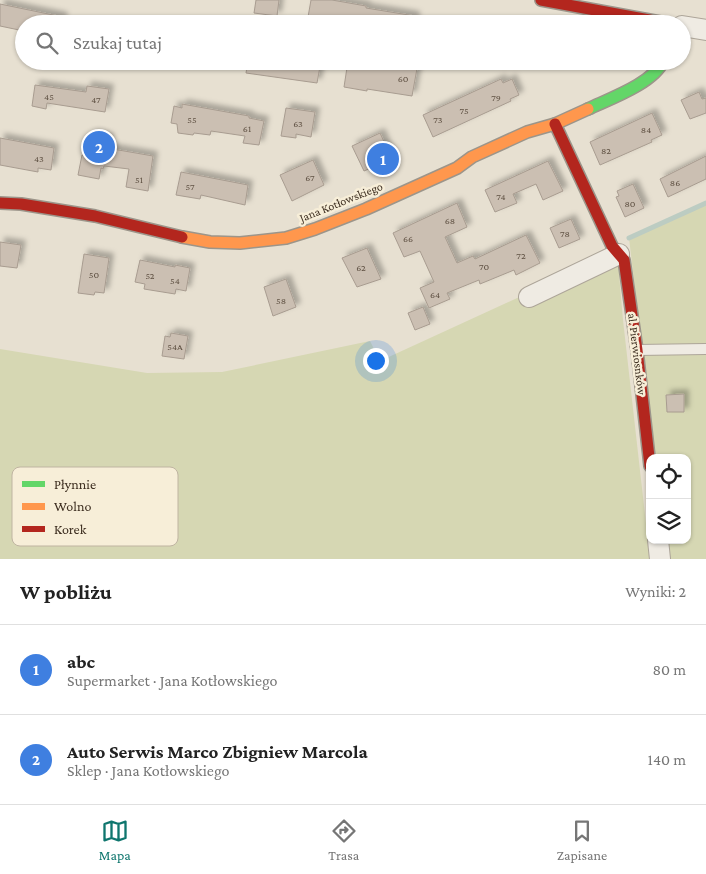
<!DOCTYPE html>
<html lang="pl">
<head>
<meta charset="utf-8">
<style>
  :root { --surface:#fff; --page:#f2f2f2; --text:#222; --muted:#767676; --line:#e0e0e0; --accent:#0f766e }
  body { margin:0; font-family:"Crimson Pro",serif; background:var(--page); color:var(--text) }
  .controls { position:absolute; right:15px; bottom:15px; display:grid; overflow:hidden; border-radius:10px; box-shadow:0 1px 4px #0004 }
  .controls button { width:45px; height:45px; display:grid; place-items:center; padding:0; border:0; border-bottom:1px solid var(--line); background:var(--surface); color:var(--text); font:25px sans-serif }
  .you { position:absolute; left:375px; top:360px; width:18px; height:18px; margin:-12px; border:4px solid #fff; border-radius:50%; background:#1a73e8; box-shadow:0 0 0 8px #1a73e833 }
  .badge { display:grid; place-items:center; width:32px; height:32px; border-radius:50%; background:var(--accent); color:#fff; font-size:16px; font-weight:700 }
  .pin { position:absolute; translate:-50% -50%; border:2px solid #fff; box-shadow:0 1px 5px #0006 }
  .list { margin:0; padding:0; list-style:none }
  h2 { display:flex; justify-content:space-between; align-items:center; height:65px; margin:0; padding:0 20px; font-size:21px }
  h2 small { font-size:16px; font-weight:400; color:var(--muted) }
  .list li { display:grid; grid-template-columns:32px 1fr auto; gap:15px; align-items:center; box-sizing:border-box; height:90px; padding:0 20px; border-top:1px solid var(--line) }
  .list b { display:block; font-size:19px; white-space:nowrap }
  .list p { margin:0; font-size:16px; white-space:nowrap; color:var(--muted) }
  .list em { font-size:16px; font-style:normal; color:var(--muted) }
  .icon { flex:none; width:28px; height:28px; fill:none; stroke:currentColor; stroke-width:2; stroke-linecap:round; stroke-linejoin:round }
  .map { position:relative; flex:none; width:706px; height:559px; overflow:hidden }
  .search { position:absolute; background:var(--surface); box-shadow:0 1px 4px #0004; left:15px; right:15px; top:15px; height:55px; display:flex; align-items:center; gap:12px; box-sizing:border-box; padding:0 18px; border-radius:28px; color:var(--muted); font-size:19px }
  .sheet { height:245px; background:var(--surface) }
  nav { display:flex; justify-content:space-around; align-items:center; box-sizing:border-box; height:70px; border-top:1px solid var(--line); background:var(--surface); font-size:14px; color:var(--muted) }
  nav a { display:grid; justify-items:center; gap:2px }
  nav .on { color:var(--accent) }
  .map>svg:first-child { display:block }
  .green { fill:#d6d7b3 }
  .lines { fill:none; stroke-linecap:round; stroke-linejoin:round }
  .stream { stroke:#bcccc2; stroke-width:5 }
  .building { fill:#cbbfb2; stroke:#a89c90; filter:url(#shadow) }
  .lane-casing { stroke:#ada599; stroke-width:12 }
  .street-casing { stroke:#ada599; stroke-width:22 }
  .fast-casing { stroke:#9c958a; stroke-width:14 }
  .slow-casing { stroke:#9c958a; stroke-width:14 }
  .jam-casing { stroke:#9c958a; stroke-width:14 }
  .lane { stroke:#efebe3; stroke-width:10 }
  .street { stroke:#efebe3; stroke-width:20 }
  .fast { stroke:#63d668; stroke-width:11 }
  .slow { stroke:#ff974d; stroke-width:11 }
  .jam { stroke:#b3261e; stroke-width:11 }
  .labels { text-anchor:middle; stroke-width:5; stroke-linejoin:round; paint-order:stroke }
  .number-label { font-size:10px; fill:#605244 }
  .street-label { font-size:12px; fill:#3d2e20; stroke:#f7eed8 }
  .key { fill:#f7eed8; stroke:#bfb4a1; stroke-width:1 }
  .key-label { font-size:14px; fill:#3d2e20 }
</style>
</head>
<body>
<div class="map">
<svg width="706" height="559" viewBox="0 0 706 559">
  <defs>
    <filter id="shadow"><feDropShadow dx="4.5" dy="-4.5" stdDeviation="2.5" flood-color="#0004"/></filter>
  </defs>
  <rect width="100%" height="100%" fill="#e7e0d1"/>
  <!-- green -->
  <g class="green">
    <path d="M706,203V559H666L664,540H687V458H655L629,238Z"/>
    <path d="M618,262L623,320L650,559H0V349L147,373L222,372L370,341L380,361L528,293Z"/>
  </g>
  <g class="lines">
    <!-- stream -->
    <path class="stream" d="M629,238L706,203"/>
  </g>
  <!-- building -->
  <g class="building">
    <path d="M256,0H279L277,16L254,13Z"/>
    <path d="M311,0H332L366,6V8L415,16V24H330L318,22V19L308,17Z"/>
    <path d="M0,4L63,17L62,24H24V31L0,26Z"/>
    <path d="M248,61H321L317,83L246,73Z"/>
    <path d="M348,61H406L418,63L412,96L367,89V91L344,87Z"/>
    <path d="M501,79L503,83L512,79L519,95L510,99L511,101L433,137L423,115Z"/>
    <path d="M35,85L86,92L87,86L109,89L105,112L47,103L46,109L32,106Z"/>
    <path d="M699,92L702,99L706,98V113L690,119L681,100Z"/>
    <path d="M182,104L249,116V118L264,121L259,145L243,143L245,136L211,131L210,135L194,133L193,135L178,133L177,124L171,123L174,106L182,108Z"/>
    <path d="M286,108L315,112L311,137L296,134V138L281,136Z"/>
    <path d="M652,113L662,135L651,140L652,142L600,165L590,142Z"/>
    <path d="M380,133L392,159L364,171L352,146Z"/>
    <path d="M92,135L109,138L107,148L153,156L148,191L126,187L129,169L104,166L103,169L101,168L99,179L78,175L82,155L89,156Z"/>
    <path d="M0,138L54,148L51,170L38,168V172L0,165Z"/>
    <path d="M706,156V179L668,197L660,179Z"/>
    <path d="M313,160L324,185L292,201L280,175Z"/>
    <path d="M548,161L563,191L543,200L536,184L513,194L517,203L495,212L485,190Z"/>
    <path d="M181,172L248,185L245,205L201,195L200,199L176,195Z"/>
    <path d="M633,184L644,208L625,217L616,197L619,196L617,191Z"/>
    <path d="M457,203L467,227L445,237L457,263L473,256L475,259L526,235L540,263L516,275L514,270L480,284L479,280L447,293L450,299L429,308L420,288L434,282L420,251L404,257L393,233Z"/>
    <path d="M571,219L580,239L559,248L550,228Z"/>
    <path d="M0,242L21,245L17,268L0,266Z"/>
    <path d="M367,248L381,279L357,287L342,258Z"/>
    <path d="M84,254L109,258L104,293L95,292L94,295L78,293Z"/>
    <path d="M140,260L175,267V265L190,268L186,291L176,289L175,294L144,289L145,284L135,282Z"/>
    <path d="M286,279L296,307L273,316L264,287Z"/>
    <path d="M423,307L430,324L415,330L408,313Z"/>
    <path d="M171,333L188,336L184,359L162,356L165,336L170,337Z"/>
    <path d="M684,394V412H667L666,395Z"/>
  </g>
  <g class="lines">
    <defs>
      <path id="lane" d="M637,350L706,349"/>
      <g id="street">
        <path d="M682,26L706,30"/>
        <path d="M529,297L619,254"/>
        <path d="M658,540L660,559"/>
      </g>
      <path id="fast" d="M588,109C609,99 654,83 663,61"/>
      <path id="slow" d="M182,237L210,242L240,243L286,238L315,229L366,209L457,168L472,157L527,132L555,124L588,109"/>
      <g id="jam">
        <path d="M541,0L671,24"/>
        <path d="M555,124L612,246L624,260L637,350L650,466"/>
        <path d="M0,203L21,204L95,216L182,237"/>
      </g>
    </defs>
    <!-- lane casing -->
    <use href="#lane" class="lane-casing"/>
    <!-- street casing -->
    <use href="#street" class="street-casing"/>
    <!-- fast casing -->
    <use href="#fast" class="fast-casing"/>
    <!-- slow casing -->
    <use href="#slow" class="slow-casing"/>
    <!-- jam casing -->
    <use href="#jam" class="jam-casing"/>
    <!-- lane -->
    <use href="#lane" class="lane"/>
    <!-- street -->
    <use href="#street" class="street"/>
    <!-- fast -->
    <use href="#fast" class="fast"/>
    <!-- slow -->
    <use href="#slow" class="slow"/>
    <!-- jam -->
    <use href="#jam" class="jam"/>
  </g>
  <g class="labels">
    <!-- number labels -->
    <g class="number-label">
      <text x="403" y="82">60</text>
      <text x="49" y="100">45</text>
      <text x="496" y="101">79</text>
      <text x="96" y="103">47</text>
      <text x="464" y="114">75</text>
      <text x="192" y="123">55</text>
      <text x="438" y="123">73</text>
      <text x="298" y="127">63</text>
      <text x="247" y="132">61</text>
      <text x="646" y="133">84</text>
      <text x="606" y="154">82</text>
      <text x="39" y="162">43</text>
      <text x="310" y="181">67</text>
      <text x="139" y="183">51</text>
      <text x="675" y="186">86</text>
      <text x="190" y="190">57</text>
      <text x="501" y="200">74</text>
      <text x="630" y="207">80</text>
      <text x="450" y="224">68</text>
      <text x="565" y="237">78</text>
      <text x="408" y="242">66</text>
      <text x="521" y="259">72</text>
      <text x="484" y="270">70</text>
      <text x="361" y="271">62</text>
      <text x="94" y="278">50</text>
      <text x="150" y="279">52</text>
      <text x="175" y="284">54</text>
      <text x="435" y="298">64</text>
      <text x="281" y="304">58</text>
      <text x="175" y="350">54A</text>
    </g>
    <!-- street labels -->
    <g class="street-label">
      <text transform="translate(341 202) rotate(-22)" y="4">Jana Kotłowskiego</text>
      <text transform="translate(637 354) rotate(83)" y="4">al. Pierwiosnków</text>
    </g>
  </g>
  <!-- legend -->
  <rect x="12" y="467" width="166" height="79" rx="8" class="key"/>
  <rect x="22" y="481" width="23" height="6" fill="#63d668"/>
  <rect x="22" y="503" width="23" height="7" fill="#ff974d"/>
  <rect x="22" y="526" width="23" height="6" fill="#b3261e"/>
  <g class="key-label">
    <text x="54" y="489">Płynnie</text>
    <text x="54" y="511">Wolno</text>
    <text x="54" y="534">Korek</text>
  </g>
</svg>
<div class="controls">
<button><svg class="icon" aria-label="locate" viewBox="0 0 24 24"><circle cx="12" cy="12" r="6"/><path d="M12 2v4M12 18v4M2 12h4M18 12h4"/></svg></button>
<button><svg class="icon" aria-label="layers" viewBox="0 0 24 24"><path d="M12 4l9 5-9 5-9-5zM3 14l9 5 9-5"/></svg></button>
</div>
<div class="you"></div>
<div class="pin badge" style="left:383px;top:159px;background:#3f7fe0">1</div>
<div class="pin badge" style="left:99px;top:147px;background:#3f7fe0">2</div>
<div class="search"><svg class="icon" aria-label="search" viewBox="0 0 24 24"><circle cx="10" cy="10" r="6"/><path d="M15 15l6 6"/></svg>Szukaj tutaj</div>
</div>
<section class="sheet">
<h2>W pobliżu<small>Wyniki: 2</small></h2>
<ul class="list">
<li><span class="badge" style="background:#3f7fe0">1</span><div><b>abc</b><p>Supermarket · Jana Kotłowskiego</p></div><em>80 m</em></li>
<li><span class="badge" style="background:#3f7fe0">2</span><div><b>Auto Serwis Marco Zbigniew Marcola</b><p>Sklep · Jana Kotłowskiego</p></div><em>140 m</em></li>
</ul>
</section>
<nav>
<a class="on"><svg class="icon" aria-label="map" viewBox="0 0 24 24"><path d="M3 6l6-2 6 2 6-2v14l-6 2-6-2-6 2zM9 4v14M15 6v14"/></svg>Mapa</a>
<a><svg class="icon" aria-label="directions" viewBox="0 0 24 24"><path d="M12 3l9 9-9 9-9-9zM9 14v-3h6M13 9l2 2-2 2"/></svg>Trasa</a>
<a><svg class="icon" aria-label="saved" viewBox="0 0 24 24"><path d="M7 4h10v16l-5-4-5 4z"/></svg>Zapisane</a>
</nav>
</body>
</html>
